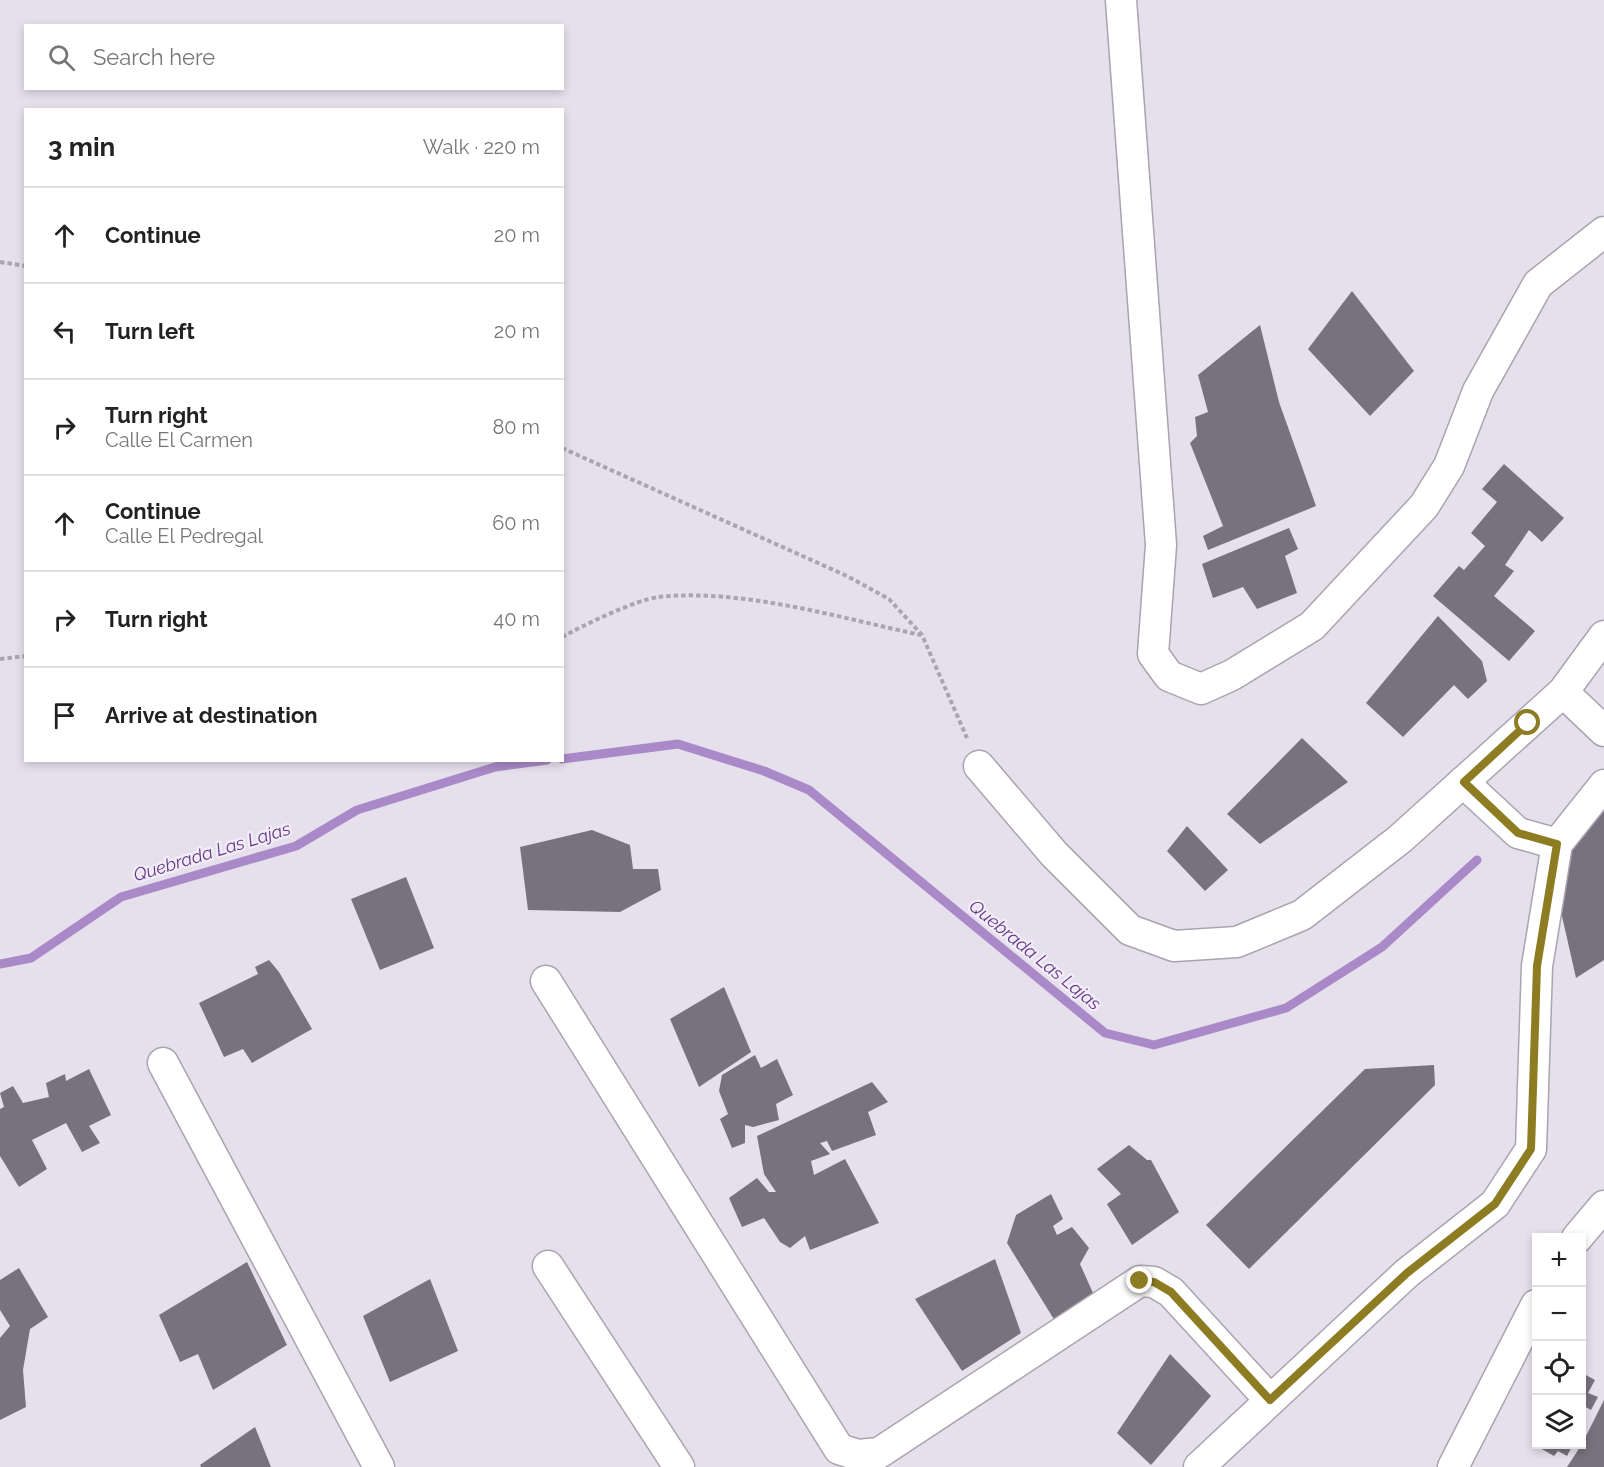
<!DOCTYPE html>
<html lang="en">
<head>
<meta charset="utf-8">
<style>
  :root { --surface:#fff; --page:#f6f6f6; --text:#222; --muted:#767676; --line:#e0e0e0 }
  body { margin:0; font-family:Raleway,sans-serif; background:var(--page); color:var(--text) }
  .controls { position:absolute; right:18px; bottom:18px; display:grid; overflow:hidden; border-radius:0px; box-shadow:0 3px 9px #0003 }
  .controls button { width:54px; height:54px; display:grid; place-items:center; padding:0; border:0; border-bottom:2px solid var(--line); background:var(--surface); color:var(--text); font:30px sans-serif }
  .stop { position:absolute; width:18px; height:18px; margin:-14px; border:4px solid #8e7c22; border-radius:50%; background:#fff }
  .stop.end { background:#8e7c22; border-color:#fff; box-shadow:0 2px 6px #0008 }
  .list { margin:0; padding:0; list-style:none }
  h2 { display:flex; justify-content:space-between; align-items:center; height:78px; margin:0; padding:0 24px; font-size:26px }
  h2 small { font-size:20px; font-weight:400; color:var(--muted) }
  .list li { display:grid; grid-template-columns:39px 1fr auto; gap:18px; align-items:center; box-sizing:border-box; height:96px; padding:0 24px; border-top:2px solid var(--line) }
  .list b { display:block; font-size:22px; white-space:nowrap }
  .list p { margin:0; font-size:20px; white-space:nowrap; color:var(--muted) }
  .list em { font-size:20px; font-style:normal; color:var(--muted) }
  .icon { flex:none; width:33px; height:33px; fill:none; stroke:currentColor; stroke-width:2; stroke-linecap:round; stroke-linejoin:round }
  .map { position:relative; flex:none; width:1604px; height:1467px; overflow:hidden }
  .search { position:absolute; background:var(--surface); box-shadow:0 3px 9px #0003; left:24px; top:24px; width:540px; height:66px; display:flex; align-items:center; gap:15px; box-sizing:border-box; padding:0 21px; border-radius:0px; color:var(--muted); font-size:22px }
  .panel { position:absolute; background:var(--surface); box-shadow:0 3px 9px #0003; left:24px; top:108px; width:540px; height:654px; border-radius:0px }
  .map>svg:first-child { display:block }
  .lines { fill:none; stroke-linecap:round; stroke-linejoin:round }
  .stream { stroke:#a989c7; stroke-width:9 }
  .building { fill:#77727d }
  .street-casing { stroke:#a9a4af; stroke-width:33 }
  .path { stroke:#aaa5af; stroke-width:4; stroke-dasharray:4.5 3; stroke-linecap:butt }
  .street { stroke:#fff; stroke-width:30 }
  .route { stroke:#8e7c22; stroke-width:8 }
  .labels { text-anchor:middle; stroke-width:4.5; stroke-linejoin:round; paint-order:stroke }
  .water-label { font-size:18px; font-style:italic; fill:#633884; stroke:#f3edfa }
</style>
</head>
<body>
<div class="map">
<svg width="1604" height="1467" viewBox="0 0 1604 1467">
  <rect width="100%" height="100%" fill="#e6e0ec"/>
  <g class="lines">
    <!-- stream -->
    <g class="stream">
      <path d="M562,759L678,744L764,771L809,790L1105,1033L1154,1045L1286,1008L1382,947L1477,860"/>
      <path d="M0,964L31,958L121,897L296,846L357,810L495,767L547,760"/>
    </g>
  </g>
  <!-- building -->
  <g class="building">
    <path d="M1352,291L1414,371L1370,416L1308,349Z"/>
    <path d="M1260,325L1279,402L1316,506L1208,550L1203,536L1223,526L1190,443L1197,436L1195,417L1208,412L1198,375Z"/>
    <path d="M1504,464L1564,518L1542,542L1529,530L1505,565L1514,571L1494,596L1535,631L1509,661L1433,596L1459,566L1464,570L1485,546L1471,533L1497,502L1482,489Z"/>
    <path d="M1289,528L1298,549L1285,556L1297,593L1257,609L1243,587L1213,598L1202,564Z"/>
    <path d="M1438,616L1482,661L1487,681L1468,699L1454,685L1403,737L1366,703Z"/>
    <path d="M1302,738L1348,782L1260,844L1227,814Z"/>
    <path d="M1604,798V960L1576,978L1557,894L1563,850Z"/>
    <path d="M1187,826L1228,870L1205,891L1167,851Z"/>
    <path d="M592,830L630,845L633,869H658L661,890L620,912L528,910L520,847Z"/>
    <path d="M406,877L434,948L380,970L351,899Z"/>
    <path d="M269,960L279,972L312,1029L252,1063L243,1049L224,1057L199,1003L258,974L255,967Z"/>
    <path d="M724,987L751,1052L699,1087L670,1019Z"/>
    <path d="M755,1055L761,1068L777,1059L793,1095L776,1104L779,1120L753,1127L745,1125V1143L732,1148L720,1119L728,1114L719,1091L722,1075Z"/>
    <path d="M1434,1065L1435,1085L1249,1269L1206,1225L1365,1069Z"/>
    <path d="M89,1069L111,1115L89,1126L100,1143L82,1152L66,1123L32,1140L47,1169L19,1187L0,1156V1109L4,1107L0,1093L13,1086L23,1103L49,1097L46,1083L65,1074L66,1081Z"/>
    <path d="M872,1082L888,1102L868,1112L876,1135L832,1151L827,1141L820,1143L830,1154L811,1161L814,1175L845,1159L879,1223L810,1250L805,1236L790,1248L780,1242L764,1218L742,1227L729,1198L757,1178L769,1192H776L764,1174L757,1136Z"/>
    <path d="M1129,1145L1147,1160H1151L1179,1212L1132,1245L1107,1204L1121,1194L1097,1169Z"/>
    <path d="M1051,1194L1063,1219L1053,1226L1057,1235L1072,1227L1089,1248L1080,1264L1093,1293L1055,1321L1007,1243L1016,1215Z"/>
    <path d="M995,1259L1021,1333L962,1371L915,1299Z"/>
    <path d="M247,1262L287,1345L213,1390L198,1354L180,1362L159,1315Z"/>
    <path d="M19,1268L48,1317L30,1329L23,1370L26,1407L0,1420V1338L10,1326L0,1310V1280Z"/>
    <path d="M430,1279L458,1351L390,1382L363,1316Z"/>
    <path d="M1170,1354L1211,1396L1151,1465L1117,1433Z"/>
    <path d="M1582,1373L1595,1380L1588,1393L1598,1397L1591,1410L1582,1405Z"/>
    <path d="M1604,1400V1467H1567L1582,1444Z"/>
    <path d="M255,1427L271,1467H201L200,1465Z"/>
    <path d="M1542,1444H1573L1567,1456L1558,1451L1554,1456L1540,1448Z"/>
  </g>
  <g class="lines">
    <defs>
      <g id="street">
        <path d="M1121,0L1161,545L1153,654L1169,676L1201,689L1232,675L1312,626L1424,506L1449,466L1478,391L1538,284L1604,232"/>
        <path d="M1563,692L1604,731"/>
        <path d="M979,766L1054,854L1130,930L1174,946L1237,942L1302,915L1400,839L1563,692L1604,636"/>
        <path d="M1463,782L1518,833L1557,844"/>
        <path d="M546,981L839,1449L858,1455L879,1453L1140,1281L1154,1282L1171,1292L1270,1400"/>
        <path d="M163,1063L379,1467"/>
        <path d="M1577,1238L1604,1206"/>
        <path d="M548,1266L679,1467"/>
        <path d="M1199,1467L1407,1273L1495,1204L1531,1149L1537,966L1557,844L1604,785"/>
        <path d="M1453,1467L1536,1305"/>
      </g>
    </defs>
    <!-- street casing -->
    <use href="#street" class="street-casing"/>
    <!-- path -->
    <g class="path">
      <path d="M0,262L26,266"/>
      <path d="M562,448L847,576L889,599L922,635L967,738"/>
      <path d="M562,637C582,626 637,599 659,597C742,588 840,618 921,635"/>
      <path d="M0,659L26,656"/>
    </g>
    <!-- street -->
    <use href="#street" class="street"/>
  </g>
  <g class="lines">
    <!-- route -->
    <path class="route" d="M1140,1281L1154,1282L1171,1292L1270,1400L1407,1273L1495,1204L1531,1149L1537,966L1557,844L1518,833L1464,782L1528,723"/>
  </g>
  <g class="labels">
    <!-- water labels -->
    <g class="water-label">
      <text transform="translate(212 852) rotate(-17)" y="6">Quebrada Las Lajas</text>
      <text transform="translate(1035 955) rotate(39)" y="6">Quebrada Las Lajas</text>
    </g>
  </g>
</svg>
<div class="controls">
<button>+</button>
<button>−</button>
<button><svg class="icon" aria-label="locate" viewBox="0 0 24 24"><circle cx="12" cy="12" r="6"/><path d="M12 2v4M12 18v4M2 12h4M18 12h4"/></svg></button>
<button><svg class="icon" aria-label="layers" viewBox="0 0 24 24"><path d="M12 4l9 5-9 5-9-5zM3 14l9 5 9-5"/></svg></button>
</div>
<div class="stop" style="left:1528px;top:723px"></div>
<div class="stop end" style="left:1140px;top:1281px"></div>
<div class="search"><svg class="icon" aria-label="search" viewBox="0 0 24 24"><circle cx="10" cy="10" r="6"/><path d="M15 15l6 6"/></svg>Search here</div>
<section class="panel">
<h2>3 min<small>Walk · 220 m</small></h2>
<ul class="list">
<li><svg class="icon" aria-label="ahead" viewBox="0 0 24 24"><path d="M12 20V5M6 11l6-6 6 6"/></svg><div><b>Continue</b></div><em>20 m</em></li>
<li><svg class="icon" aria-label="left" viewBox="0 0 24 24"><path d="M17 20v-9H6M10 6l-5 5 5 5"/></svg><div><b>Turn left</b></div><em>20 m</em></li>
<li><svg class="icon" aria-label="right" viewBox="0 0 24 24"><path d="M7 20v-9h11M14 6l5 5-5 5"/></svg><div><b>Turn right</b><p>Calle El Carmen</p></div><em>80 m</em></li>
<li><svg class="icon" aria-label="ahead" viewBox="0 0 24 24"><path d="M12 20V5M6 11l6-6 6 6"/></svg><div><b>Continue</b><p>Calle El Pedregal</p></div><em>60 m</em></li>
<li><svg class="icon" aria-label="right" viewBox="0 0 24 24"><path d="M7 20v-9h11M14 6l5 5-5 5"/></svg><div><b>Turn right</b></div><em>40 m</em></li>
<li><svg class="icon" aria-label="arrive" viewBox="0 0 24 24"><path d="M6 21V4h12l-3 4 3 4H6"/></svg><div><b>Arrive at destination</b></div></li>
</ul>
</section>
</div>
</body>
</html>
